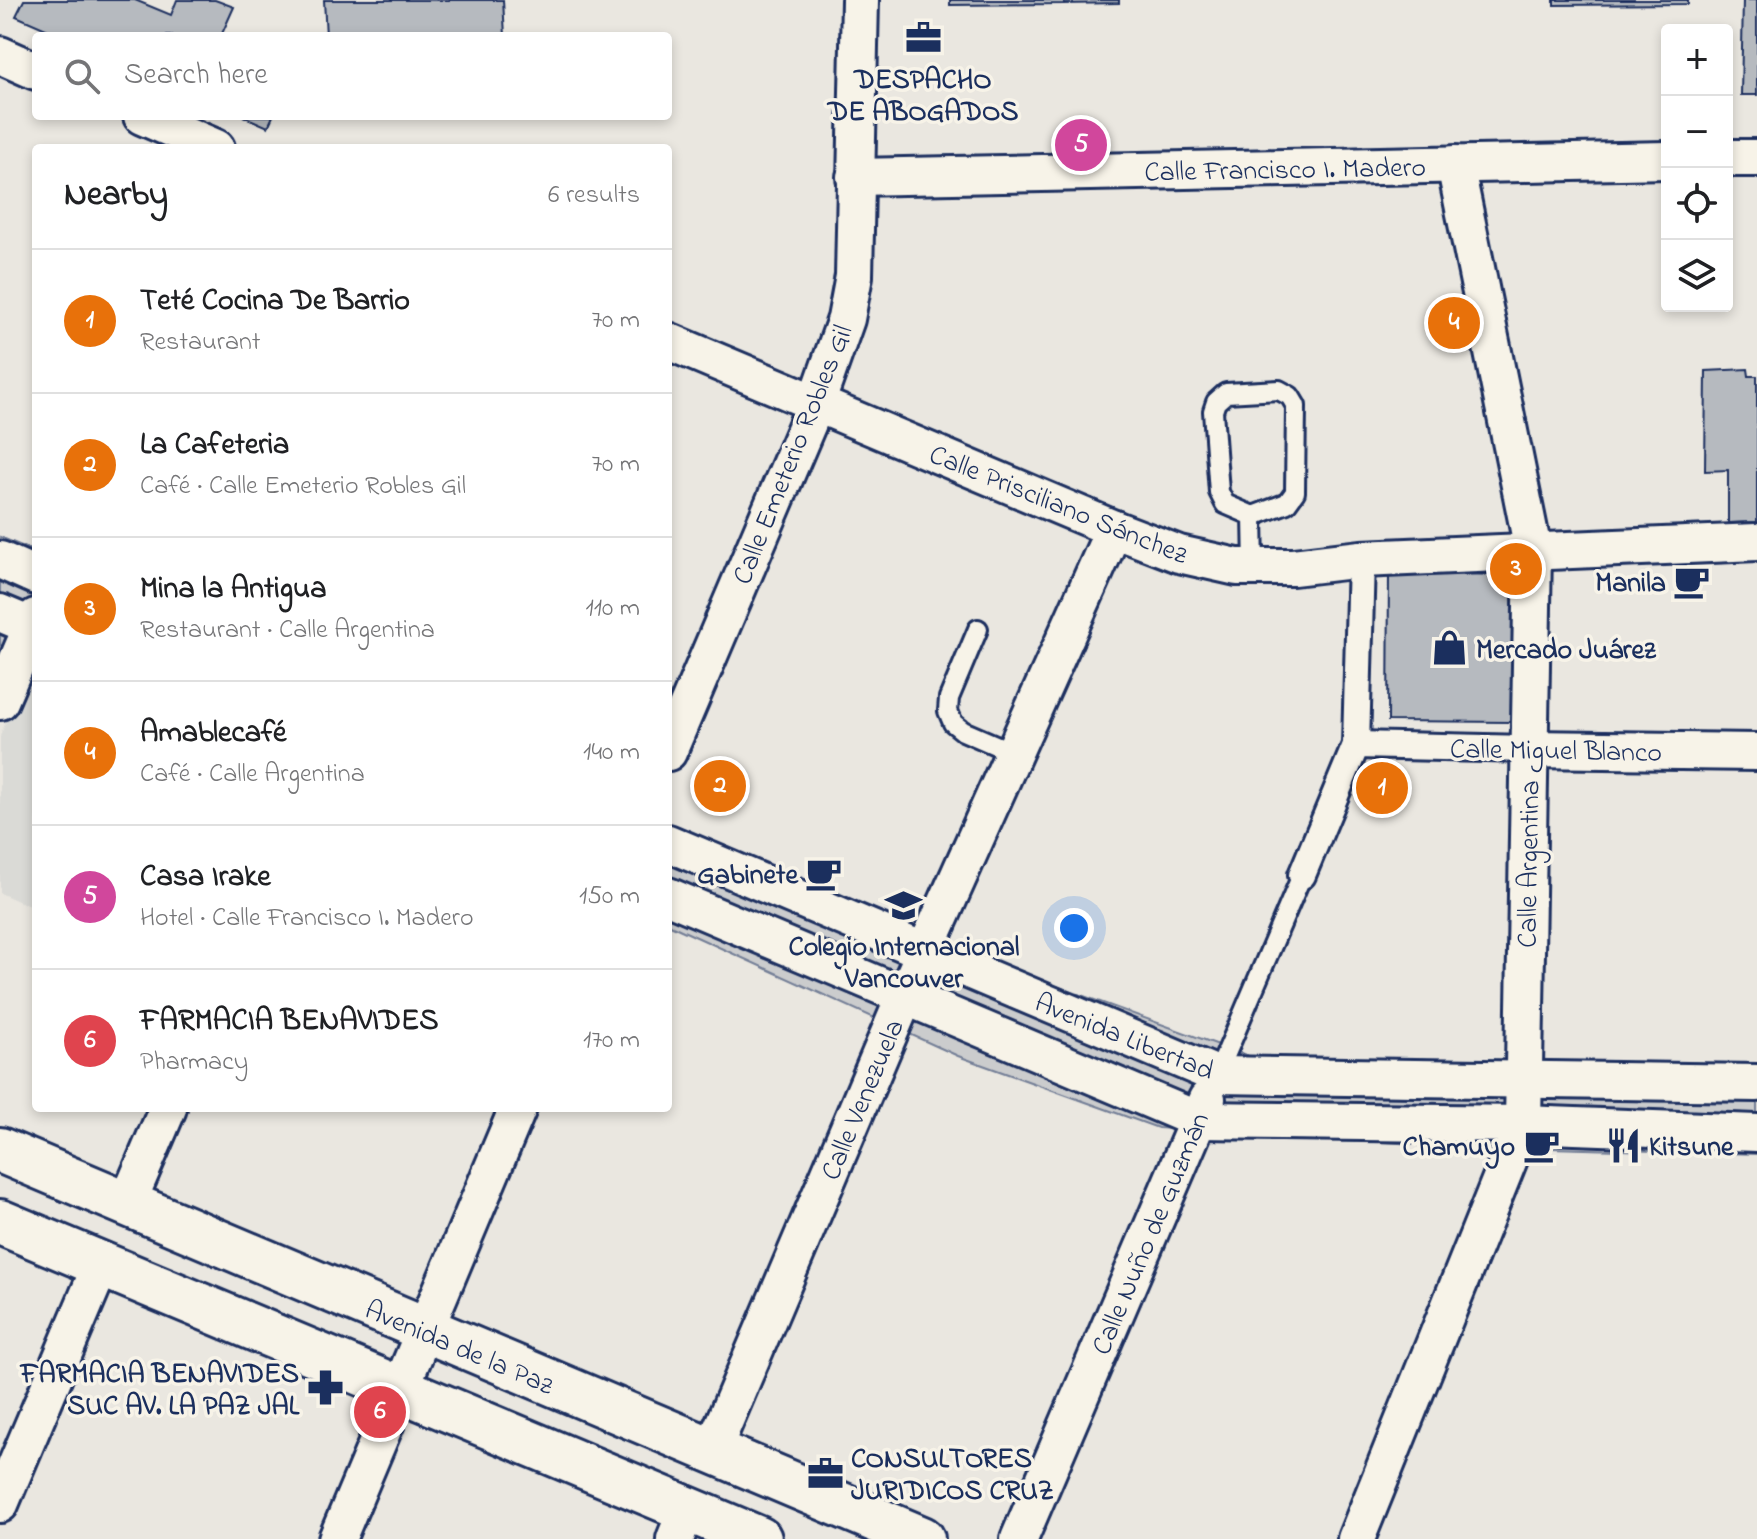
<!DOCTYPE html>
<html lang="en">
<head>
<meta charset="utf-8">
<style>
  :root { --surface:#fff; --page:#f6f6f6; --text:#202124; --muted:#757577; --line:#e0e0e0; --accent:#1b2f5e }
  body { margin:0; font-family:"Indie Flower",sans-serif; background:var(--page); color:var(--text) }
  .controls { position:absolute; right:24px; top:24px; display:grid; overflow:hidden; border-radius:8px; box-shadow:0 4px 12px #0003 }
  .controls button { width:72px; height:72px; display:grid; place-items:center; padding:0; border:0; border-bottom:2px solid var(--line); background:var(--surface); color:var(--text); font:40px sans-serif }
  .you { position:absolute; left:1074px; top:928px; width:28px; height:28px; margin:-20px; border:6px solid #fff; border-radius:50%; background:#1a73e8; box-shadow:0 0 0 12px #1a73e833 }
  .badge { display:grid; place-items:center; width:52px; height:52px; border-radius:50%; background:var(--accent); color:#fff; font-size:26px; font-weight:700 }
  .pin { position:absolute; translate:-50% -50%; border:4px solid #fff; box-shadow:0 2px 8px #0006 }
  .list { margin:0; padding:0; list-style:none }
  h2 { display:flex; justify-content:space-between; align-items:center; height:104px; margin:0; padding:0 32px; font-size:34px }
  h2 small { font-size:26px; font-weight:400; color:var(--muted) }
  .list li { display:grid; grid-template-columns:52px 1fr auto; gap:24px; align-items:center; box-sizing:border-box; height:144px; padding:0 32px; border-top:2px solid var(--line) }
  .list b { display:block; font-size:30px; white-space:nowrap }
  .list p { margin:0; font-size:26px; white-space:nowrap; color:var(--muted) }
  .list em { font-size:26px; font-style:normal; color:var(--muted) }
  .icon { flex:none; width:44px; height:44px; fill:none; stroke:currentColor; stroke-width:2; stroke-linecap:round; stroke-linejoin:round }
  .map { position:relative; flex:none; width:1757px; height:1539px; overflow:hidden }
  .search { position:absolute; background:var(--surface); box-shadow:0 4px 12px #0003; left:32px; top:32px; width:640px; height:88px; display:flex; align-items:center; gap:20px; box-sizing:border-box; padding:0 28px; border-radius:8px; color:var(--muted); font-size:30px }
  .panel { position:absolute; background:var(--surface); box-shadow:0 4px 12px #0003; left:32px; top:144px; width:640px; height:968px; border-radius:8px }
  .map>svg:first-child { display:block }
  .built { fill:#dadad6 }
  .green { fill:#cbcccd; stroke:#737e96; stroke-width:2 }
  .building { fill:#b6babf; stroke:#1b2f5e; stroke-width:2 }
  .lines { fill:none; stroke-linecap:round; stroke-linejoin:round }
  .service-casing { stroke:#1b2f5e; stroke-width:24 }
  .pedestrian-casing { stroke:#1b2f5e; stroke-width:32 }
  .minor-casing { stroke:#1b2f5e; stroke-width:42 }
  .tertiary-casing { stroke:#1b2f5e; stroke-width:50 }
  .service { stroke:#f7f3e8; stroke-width:18 }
  .pedestrian { stroke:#f7f3e8; stroke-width:26 }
  .minor { stroke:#f7f3e8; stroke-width:36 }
  .tertiary { stroke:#f7f3e8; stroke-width:44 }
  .labels { text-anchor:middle; stroke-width:7; stroke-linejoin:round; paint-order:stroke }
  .poi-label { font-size:28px; font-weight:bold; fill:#1b2f5e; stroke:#f7f3e8; text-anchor:end }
  .street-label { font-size:28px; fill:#1b2f5e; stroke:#f7f3e8 }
</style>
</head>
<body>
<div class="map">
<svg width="1757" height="1539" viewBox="0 0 1757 1539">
  <rect width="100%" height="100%" fill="#eae7e0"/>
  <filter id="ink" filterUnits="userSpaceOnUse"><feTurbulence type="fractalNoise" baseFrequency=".0125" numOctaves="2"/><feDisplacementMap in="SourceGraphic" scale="16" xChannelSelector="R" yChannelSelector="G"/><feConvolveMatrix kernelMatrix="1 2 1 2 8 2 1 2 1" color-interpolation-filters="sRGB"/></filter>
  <g filter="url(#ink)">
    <!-- built -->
    <path class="built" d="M36,651V909L0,893V736Z"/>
    <!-- green -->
    <g class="green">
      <path d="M0,537L36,552V660L0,645Z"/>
      <path d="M668,824L963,952L1257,1059L1757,1068V1154L1415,1144L1158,1128L958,1056L668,924Z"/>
    </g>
    <!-- building -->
    <g class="building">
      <path d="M24,0H135L171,15L177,0H215L234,7L221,36H62L16,16Z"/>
      <path d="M324,0H503L505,36H326Z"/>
      <path d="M950,0H1064V4L950,5Z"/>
      <path d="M1064,0H1119V3L1064,4Z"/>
      <path d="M1554,0H1688V4L1554,5Z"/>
      <path d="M1743,0H1757V95H1741Z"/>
      <path d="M243,116H273L268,127Z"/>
      <path d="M1748,369L1749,376H1757V522L1728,523V470L1705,471L1706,371Z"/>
      <path d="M1389,573L1513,575L1512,722L1388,721Z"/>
    </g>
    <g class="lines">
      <defs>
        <g id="service">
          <path d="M1279,390L1290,396L1296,406L1295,492L1287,503L1253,516L1225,504L1219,492L1213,411L1216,402L1226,393Z"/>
          <path d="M1253,516L1254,567"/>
          <path d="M978,629L949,698L948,711L953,723L963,731L1014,753"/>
          <path d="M1217,1075L1302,875"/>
        </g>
        <g id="pedestrian">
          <path d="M1356,745L1528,749"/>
          <path d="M1302,875L1356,745L1361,559"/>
        </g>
        <g id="minor">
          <path d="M0,55L36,71"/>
          <path d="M142,116L216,148"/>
          <path d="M1727,158H1757"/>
          <path d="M855,177L1667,160"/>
          <path d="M668,341L1114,529L1179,554L1237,567H1293L1361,559L1757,542"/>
          <path d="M0,560L36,576"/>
          <path d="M0,613L36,628"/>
          <path d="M0,701L36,617"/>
          <path d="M1528,749L1757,752"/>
          <path d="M668,752L816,404L846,319L854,276L860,0"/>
          <path d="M668,843L1217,1075L1757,1083"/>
          <path d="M668,896L1198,1120L1523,1124L1757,1133"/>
          <path d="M127,1204L168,1108"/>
          <path d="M712,1451L905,996L1114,529"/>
          <path d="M0,1504L101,1265"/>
          <path d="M337,1539L518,1108"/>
          <path d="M675,1539L687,1509"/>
          <path d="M1019,1539L1207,1099"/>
          <path d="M1356,1539L1523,1124L1533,550L1455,164"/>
        </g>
        <g id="tertiary">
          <path d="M0,1150L922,1539"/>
          <path d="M0,1222L759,1539"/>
        </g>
      </defs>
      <!-- service casing -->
      <use href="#service" class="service-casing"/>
      <!-- pedestrian casing -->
      <use href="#pedestrian" class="pedestrian-casing"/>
      <!-- minor casing -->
      <use href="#minor" class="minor-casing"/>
      <!-- tertiary casing -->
      <use href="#tertiary" class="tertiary-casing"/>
      <!-- service -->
      <use href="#service" class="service"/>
      <!-- pedestrian -->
      <use href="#pedestrian" class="pedestrian"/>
      <!-- minor -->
      <use href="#minor" class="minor"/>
      <!-- tertiary -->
      <use href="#tertiary" class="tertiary"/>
    </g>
  </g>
  <!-- icons -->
  <defs>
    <symbol id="office-bare" viewBox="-9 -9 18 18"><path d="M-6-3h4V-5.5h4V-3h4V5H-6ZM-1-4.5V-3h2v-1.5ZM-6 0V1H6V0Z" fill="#1b2f5e" stroke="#f7f3e8" stroke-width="2.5" paint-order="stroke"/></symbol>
    <symbol id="cafe-bare" viewBox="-9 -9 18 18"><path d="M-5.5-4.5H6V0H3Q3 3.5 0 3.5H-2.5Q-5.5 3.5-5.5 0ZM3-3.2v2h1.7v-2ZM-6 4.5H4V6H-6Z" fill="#1b2f5e" stroke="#f7f3e8" stroke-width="2.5" paint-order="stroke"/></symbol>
    <symbol id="shop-bare" viewBox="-9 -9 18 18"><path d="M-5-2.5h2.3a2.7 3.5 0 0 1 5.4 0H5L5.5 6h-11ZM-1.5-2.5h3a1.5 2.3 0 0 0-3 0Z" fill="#1b2f5e" stroke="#f7f3e8" stroke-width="2.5" paint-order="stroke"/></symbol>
    <symbol id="school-bare" viewBox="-9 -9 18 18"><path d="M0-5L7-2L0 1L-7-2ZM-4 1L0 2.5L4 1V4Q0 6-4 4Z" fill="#1b2f5e" stroke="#f7f3e8" stroke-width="2.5" paint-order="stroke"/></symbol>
    <symbol id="restaurant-bare" viewBox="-9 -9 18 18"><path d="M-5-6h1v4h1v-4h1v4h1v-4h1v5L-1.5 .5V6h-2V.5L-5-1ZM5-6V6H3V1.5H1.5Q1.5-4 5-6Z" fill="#1b2f5e" stroke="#f7f3e8" stroke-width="2.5" paint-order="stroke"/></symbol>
    <symbol id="pharmacy-bare" viewBox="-9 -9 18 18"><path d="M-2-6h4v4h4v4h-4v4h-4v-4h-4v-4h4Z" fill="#1b2f5e" stroke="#f7f3e8" stroke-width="2.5" paint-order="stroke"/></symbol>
  </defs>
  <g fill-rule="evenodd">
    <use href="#office-bare" x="898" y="12" width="51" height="51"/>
    <use href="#cafe-bare" x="1666" y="556" width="51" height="51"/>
    <use href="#shop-bare" x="1424" y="622" width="51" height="51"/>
    <use href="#cafe-bare" x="798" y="848" width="51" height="51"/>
    <use href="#school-bare" x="878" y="880" width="51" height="51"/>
    <use href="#cafe-bare" x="1516" y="1120" width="51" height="51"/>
    <use href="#restaurant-bare" x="1598" y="1120" width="51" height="51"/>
    <use href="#pharmacy-bare" x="300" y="1362" width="51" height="51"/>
    <use href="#office-bare" x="800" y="1448" width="51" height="51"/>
  </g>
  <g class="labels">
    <!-- poi labels -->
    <g class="poi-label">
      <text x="923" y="88" text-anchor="middle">DESPACHO<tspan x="923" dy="32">DE ABOGADOS</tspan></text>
      <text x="1666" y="591">Manila</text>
      <text x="1476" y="658" text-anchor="start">Mercado Juárez</text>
      <text x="798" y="883">Gabinete</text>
      <text x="904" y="955" text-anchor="middle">Colegio Internacional<tspan x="904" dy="32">Vancouver</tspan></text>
      <text x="1515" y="1155">Chamuyo</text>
      <text x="1649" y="1155" text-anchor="start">Kitsune</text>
      <text x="299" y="1382">FARMACIA BENAVIDES<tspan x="299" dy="32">SUC AV. LA PAZ JAL</tspan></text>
      <text x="851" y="1467" text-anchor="start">CONSULTORES<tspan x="851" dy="32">JURIDICOS CRUZ</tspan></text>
    </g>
    <!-- street labels -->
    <g class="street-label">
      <text transform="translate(1285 168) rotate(-1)" y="10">Calle Francisco I. Madero</text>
      <text transform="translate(791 454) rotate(-68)" y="10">Calle Emeterio Robles Gil</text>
      <text transform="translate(1059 503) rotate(22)" y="10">Calle Prisciliano Sánchez</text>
      <text transform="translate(1556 749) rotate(1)" y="10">Calle Miguel Blanco</text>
      <text transform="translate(1527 864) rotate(-89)" y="10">Calle Argentina</text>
      <text transform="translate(1125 1035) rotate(22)" y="10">Avenida Libertad</text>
      <text transform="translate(861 1099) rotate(-67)" y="10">Calle Venezuela</text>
      <text transform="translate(1149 1233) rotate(-67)" y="10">Calle Nuño de Guzmán</text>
      <text transform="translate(460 1346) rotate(23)" y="10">Avenida de la Paz</text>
    </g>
  </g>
</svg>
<div class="controls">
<button>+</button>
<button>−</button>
<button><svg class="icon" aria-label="locate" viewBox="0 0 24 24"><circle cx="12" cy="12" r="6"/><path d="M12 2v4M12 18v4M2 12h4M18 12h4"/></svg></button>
<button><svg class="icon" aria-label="layers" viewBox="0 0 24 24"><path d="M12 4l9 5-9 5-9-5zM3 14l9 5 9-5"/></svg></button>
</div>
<div class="you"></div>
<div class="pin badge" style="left:1382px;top:788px;background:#e8710a">1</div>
<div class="pin badge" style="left:720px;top:786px;background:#e8710a">2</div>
<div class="pin badge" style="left:1516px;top:569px;background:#e8710a">3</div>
<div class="pin badge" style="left:1454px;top:323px;background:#e8710a">4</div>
<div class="pin badge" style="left:1081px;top:145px;background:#d1479c">5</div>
<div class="pin badge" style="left:380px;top:1412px;background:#e0444e">6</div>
<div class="search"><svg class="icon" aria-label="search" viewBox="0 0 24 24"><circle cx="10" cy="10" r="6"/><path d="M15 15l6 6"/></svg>Search here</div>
<section class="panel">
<h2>Nearby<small>6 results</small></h2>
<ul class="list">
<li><span class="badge" style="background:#e8710a">1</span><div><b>Teté Cocina De Barrio</b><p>Restaurant</p></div><em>70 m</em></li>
<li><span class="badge" style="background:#e8710a">2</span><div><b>La Cafeteria</b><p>Café · Calle Emeterio Robles Gil</p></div><em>70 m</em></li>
<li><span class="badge" style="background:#e8710a">3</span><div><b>Mina la Antigua</b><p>Restaurant · Calle Argentina</p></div><em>110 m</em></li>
<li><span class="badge" style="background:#e8710a">4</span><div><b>Amablecafé</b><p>Café · Calle Argentina</p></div><em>140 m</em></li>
<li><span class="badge" style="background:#d1479c">5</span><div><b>Casa Irake</b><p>Hotel · Calle Francisco I. Madero</p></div><em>150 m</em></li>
<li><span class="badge" style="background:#e0444e">6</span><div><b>FARMACIA BENAVIDES</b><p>Pharmacy</p></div><em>170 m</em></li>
</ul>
</section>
</div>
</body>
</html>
